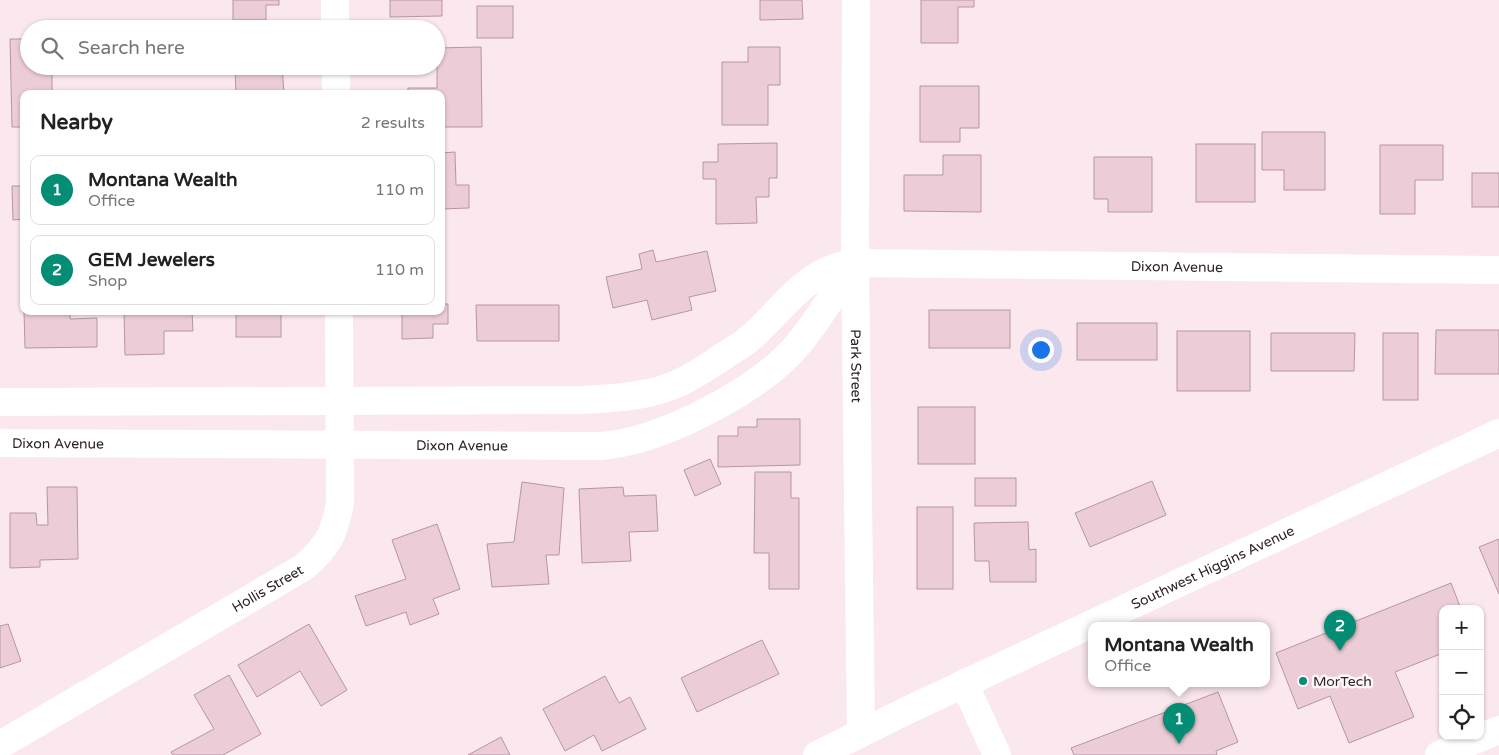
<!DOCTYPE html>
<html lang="en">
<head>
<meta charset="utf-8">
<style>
  :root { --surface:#fff; --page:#f6f6f6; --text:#222; --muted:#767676; --line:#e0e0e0; --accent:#038d74 }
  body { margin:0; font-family:"Varela Round",sans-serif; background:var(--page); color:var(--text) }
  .controls { position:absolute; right:15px; bottom:15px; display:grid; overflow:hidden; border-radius:10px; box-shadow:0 1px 4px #0004 }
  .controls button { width:45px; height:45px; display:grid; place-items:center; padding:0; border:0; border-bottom:1px solid var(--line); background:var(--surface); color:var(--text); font:25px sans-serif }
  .you { position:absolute; left:1040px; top:349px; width:18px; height:18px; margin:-12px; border:4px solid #fff; border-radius:50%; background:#1a73e8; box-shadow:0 0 0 8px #1a73e833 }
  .badge { display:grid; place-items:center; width:32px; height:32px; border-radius:50%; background:var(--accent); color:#fff; font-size:16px; font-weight:700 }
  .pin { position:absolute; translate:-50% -41px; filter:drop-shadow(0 1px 2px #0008) }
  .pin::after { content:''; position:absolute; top:26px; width:18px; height:15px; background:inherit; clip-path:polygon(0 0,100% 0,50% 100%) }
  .popup { position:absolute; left:1088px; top:622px; width:182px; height:65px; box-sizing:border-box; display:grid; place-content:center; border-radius:10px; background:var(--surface); filter:drop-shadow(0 1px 4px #0005); font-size:16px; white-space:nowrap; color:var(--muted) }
  .popup b { font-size:19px; color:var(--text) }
  .popup::after { content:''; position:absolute; left:50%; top:100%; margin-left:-10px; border:10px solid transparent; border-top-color:var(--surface) }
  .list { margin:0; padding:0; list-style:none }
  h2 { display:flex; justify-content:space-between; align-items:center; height:65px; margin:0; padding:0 20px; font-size:21px }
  h2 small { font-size:16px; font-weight:400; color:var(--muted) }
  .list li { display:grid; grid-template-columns:32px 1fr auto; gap:15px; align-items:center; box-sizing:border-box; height:70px; margin:0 10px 10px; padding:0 10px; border:1px solid var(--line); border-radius:10px }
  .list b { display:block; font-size:19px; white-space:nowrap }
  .list p { margin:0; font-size:16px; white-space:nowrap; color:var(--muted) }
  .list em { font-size:16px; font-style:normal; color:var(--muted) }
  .icon { flex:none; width:28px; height:28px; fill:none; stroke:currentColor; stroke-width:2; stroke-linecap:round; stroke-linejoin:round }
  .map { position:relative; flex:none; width:1499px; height:755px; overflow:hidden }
  .search { position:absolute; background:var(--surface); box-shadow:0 1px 4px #0004; left:20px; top:20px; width:425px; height:55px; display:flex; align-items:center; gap:12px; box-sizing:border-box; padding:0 18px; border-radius:28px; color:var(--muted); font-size:19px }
  .panel { position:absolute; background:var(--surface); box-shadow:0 1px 4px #0004; left:20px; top:90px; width:425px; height:225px; border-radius:10px }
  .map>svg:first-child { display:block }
  .building { fill:#ecccd7; stroke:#b597a2 }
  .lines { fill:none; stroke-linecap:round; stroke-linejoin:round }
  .minor { stroke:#fff; stroke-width:28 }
  .major { stroke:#fff; stroke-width:28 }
  .poi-dot { fill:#038d74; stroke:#fff8fa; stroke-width:2 }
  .labels { text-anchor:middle; stroke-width:5; stroke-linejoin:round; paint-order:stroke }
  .street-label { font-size:14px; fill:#2e2226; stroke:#fff8fa }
  .poi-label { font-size:14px; fill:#2e2226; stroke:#fff8fa; text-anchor:start }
</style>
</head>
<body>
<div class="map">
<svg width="1499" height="755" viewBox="0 0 1499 755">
  <rect width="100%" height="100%" fill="#fbe7ee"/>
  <!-- building -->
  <g class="building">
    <path d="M233,0H279V5H266V20H233Z"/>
    <path d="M390,0H442V16L390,17Z"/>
    <path d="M760,0H802L803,19L760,20Z"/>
    <path d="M921,0H974V7H958V43H921Z"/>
    <rect x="477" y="6" width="36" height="32"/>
    <path d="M10,39H29V66H52V94H24V127H12Z"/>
    <path d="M481,47L482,127H441V94H408V88H437V48Z"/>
    <path d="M748,47H780V85H768V125H722V62H748Z"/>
    <path d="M235,66H282L284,93L236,94Z"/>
    <path d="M920,86H979V128H960V142H920Z"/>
    <path d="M1262,132H1325V190H1284V170H1262Z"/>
    <path d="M777,143V178H769V197H756L757,223L716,224V179H703V162H718V144Z"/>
    <rect x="1196" y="144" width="59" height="58"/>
    <path d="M1380,145H1443V180H1415V214H1380Z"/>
    <path d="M455,152L456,185H469V208L441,209V153Z"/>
    <path d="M943,155H981V212L904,211V175H943Z"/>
    <path d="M1094,157H1152V212H1108V199H1094Z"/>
    <rect x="1472" y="173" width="27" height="34"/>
    <path d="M12,186H24V219L13,220Z"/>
    <path d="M653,250L656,262L707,251L716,291L689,297L692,310L652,320L647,300L613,308L606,277L642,269L639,254Z"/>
    <path d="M441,304H448V324H433V338L402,339V311H441Z"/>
    <path d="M476,305H559V341H477Z"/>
    <rect x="929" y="310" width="81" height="38"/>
    <path d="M24,311H70V319L97,318V347L25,348Z"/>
    <path d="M124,311H192L193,331H164V354L125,355Z"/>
    <rect x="236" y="311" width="45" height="26"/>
    <rect x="1077" y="323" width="80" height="37"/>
    <path d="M1436,330H1499V374H1435Z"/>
    <rect x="1177" y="331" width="73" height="60"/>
    <path d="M1271,333H1355L1354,371H1271Z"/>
    <rect x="1383" y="333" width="35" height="67"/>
    <rect x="918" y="407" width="57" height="57"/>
    <path d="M757,419H800V465L718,467V436H738V427H757Z"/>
    <path d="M710,459L721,484L695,496L684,470Z"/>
    <path d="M755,472H791V498H799V589H769V553H754Z"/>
    <rect x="975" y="478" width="41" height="28"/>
    <path d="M1152,481L1166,515L1090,547L1075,513Z"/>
    <path d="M522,482L564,488L559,555H546L549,584L492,587L487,544L514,542Z"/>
    <path d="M47,487H77L78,559L40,560V567L10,568V513H36L37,525H48Z"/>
    <path d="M623,487L624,496L656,495L658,531L629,532L631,561L582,563L579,489Z"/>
    <rect x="917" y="507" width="36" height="82"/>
    <path d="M1028,522L1029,550L1036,549V582H990L989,561H975L974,523Z"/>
    <path d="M437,524L460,589L433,599L439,614L410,625L406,612L366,626L355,596L406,579L392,540Z"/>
    <path d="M1499,539V594L1479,547Z"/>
    <path d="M1451,583L1461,609H1443V653L1395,672L1414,717L1349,743L1330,696L1298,709L1276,653Z"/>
    <path d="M8,624L21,661L0,668V626Z"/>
    <path d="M309,624L347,690L321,706L300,671L257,697L238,665Z"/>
    <path d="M762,640L779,674L697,712L681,678Z"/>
    <path d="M229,675L261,734L223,755H173L171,752L214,729L194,695Z"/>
    <path d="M605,676L619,703L630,697L646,729L602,751L594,735L565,751L543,709Z"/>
    <path d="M1218,692L1238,742L1216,751L1217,755H1074L1071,748Z"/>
    <path d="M501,737L510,755H468Z"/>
  </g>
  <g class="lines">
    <!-- minor -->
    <g class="minor">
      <path d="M335,0V29"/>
      <path id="s1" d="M856,0L855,263L861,732"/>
      <path d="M336,66V94"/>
      <path id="s2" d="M0,402L581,400C615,398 650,397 681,382C696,375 710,365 724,356C732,350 741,346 749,339C778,315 799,279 837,267C842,265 849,264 855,263L1499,270"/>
      <path id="s3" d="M0,443L601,446C610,445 619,444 627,442C682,429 765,386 800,342C820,317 837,289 855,263"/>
      <path d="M964,683L997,755"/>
      <path id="s4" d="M0,745L304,567C328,546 334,535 340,503L339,311"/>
      <path d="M1439,755L1499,730"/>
    </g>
    <!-- major -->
    <path class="major" id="s5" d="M817,755L908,710L1499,433"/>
  </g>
  <!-- markers -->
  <circle class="poi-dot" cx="1303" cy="681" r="5"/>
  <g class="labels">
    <!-- street labels -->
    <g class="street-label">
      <text dy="5" stroke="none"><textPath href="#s2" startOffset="1219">Dixon Avenue</textPath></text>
      <text dy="5" stroke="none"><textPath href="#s1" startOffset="366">Park Street</textPath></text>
      <text dy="5" stroke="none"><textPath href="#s3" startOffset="58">Dixon Avenue</textPath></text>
      <text dy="5" stroke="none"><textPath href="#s3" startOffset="462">Dixon Avenue</textPath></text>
      <text dy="5" stroke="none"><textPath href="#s5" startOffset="438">Southwest Higgins Avenue</textPath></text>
      <text dy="5" stroke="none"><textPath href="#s4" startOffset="310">Hollis Street</textPath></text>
    </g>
    <!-- poi labels -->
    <g class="poi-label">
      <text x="1313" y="686">MorTech</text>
    </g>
  </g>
</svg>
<div class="controls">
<button>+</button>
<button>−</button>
<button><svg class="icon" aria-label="locate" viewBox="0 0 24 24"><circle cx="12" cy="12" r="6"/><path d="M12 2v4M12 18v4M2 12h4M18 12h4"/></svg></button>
</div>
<div class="you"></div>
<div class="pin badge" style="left:1179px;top:744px">1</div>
<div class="popup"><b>Montana Wealth</b>Office</div>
<div class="pin badge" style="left:1340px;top:651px">2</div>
<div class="search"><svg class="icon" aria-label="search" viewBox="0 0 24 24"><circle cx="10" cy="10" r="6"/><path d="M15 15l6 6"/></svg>Search here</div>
<section class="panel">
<h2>Nearby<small>2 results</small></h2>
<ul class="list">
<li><span class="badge">1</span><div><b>Montana Wealth</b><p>Office</p></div><em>110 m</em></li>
<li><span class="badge">2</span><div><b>GEM Jewelers</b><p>Shop</p></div><em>110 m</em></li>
</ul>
</section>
</div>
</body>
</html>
